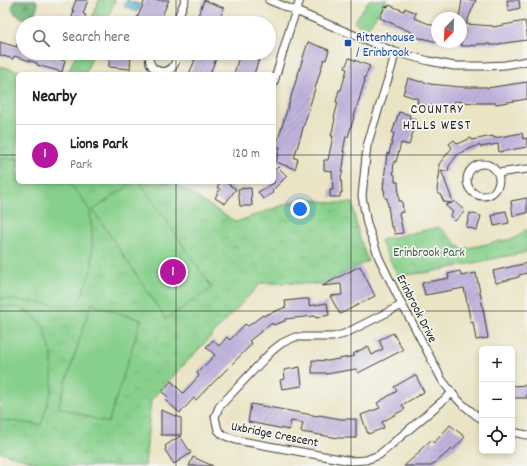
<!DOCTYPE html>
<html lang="en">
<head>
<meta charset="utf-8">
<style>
  :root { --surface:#fff; --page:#f6f6f6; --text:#202124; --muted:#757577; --line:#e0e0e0; --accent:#b5179e }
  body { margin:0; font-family:Dekko,sans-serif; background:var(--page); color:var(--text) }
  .controls { position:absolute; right:12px; bottom:12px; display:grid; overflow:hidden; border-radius:6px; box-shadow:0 2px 6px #0003 }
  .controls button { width:36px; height:36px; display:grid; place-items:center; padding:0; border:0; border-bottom:1px solid var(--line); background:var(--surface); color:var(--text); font:20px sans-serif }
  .compass { position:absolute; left:431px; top:12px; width:36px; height:36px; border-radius:50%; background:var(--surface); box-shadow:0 2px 6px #0003; rotate:203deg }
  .you { position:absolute; left:300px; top:209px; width:14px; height:14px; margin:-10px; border:3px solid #fff; border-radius:50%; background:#1a73e8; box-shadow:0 0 0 6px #1a73e833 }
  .badge { display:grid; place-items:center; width:26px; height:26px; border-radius:50%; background:var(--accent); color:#fff; font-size:13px; font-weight:700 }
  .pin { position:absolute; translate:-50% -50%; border:2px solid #fff; box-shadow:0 1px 4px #0006 }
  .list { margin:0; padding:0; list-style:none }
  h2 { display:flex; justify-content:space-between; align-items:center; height:52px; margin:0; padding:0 16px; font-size:17px }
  h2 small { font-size:13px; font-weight:400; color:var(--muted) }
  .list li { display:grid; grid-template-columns:26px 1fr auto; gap:12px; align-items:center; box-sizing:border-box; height:60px; padding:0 16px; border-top:1px solid var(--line) }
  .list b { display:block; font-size:15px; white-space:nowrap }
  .list p { margin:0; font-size:13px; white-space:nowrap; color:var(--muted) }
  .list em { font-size:13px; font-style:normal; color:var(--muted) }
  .icon { flex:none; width:22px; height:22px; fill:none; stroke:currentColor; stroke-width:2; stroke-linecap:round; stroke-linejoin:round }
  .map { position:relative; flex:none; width:527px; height:466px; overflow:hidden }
  .search { position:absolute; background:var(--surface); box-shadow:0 2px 6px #0003; left:16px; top:16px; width:260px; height:44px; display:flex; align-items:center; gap:10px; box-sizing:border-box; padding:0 14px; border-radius:22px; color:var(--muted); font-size:15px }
  .panel { position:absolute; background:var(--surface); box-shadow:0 2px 6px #0003; left:16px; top:72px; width:260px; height:112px; border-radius:6px }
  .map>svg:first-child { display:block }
  .forest { fill:url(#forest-firs); stroke:#44674a }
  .park { fill:url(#park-crowns); stroke:#527654 }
  .pitch { fill:#87d08b; stroke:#527654 }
  .water { fill:url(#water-ripples); stroke:#3e687c }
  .building { fill:url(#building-hatch) }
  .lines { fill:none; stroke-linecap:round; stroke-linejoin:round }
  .street-casing { stroke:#3b3a35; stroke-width:9 }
  .street { stroke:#fff; stroke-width:7 }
  .grid { fill:none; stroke:#1c1c1c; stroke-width:1; stroke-opacity:0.55 }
  .transit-dot { fill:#1a4fb4; stroke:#f6f6f2; stroke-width:1.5 }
  .labels { text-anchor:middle; stroke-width:3.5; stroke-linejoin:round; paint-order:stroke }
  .transit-label { font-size:13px; fill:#164399; stroke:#f6f6f2; text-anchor:start }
  .park-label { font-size:13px; fill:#415b43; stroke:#f6f6f2 }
  .street-label { font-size:13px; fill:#1c1c1c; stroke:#f6f6f2 }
  .neighbourhood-label { font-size:14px; letter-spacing:1px; fill:#1c1c1c; stroke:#f6f6f2 }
</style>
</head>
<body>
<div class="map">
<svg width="527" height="466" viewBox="0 0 527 466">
  <defs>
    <pattern id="forest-firs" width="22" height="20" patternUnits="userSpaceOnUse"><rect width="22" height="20" fill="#6db277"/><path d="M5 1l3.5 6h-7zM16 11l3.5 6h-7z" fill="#599061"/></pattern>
    <pattern id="park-crowns" width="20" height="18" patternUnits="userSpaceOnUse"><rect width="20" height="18" fill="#87d08b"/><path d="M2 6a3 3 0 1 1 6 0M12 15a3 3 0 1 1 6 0" fill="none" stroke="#74b277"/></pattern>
    <pattern id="water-ripples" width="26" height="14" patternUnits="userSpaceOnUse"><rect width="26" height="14" fill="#5fb4db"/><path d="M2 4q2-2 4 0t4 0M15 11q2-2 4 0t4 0" fill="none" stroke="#4e92b1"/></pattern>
    <pattern id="building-hatch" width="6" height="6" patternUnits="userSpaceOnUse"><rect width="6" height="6" fill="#bfb2dc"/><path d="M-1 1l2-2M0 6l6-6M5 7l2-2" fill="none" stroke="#a498bc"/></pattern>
  </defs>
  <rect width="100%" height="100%" fill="#f6f6f2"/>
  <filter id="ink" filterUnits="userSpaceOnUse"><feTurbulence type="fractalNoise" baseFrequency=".025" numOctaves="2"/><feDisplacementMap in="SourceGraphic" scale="8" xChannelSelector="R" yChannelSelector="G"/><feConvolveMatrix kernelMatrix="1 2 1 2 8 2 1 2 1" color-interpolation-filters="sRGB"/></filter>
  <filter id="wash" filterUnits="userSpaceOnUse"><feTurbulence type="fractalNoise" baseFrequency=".012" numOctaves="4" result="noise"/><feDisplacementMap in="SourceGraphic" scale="16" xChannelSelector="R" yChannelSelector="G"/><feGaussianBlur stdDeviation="0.9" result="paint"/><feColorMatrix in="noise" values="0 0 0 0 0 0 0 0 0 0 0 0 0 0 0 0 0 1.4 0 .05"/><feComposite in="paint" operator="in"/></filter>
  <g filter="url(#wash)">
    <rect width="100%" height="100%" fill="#eae4c5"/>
    <!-- forest -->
    <path class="forest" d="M15,0H36L38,5L32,19L22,18L14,13L12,7Z"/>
    <!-- park -->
    <g class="park">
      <path d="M99,0H115L106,23H90Z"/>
      <path d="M369,0H387L367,29L354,22Z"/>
      <path d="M77,53H94L85,74H67Z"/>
      <path d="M0,66L29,74H18V182H172L236,222L303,198L333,203H353C355,224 360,241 368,261L323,284L261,283L151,400L145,466H48L0,452Z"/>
      <path d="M439,227L462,249L516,238L527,229V252L430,272L398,276L380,240Z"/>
    </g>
    <!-- pitch -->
    <g class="pitch">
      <path d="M0,158L18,159V182H68L78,193L90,211L92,232V268L79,302L73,307L0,298Z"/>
      <path d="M134,182H140L212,288L166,319L93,210Z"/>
      <path d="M91,304L141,320L108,423L58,407Z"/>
      <path d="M0,306L21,308L33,315L43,326L52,354V389L41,425L0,420Z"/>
    </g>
    <!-- water -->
    <path class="water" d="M127,0L140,5L139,10L138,9L137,12L124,6Z"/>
    <g id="blocks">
      <!-- building -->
      <g class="building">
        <path d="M76,0H88L83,14L86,15L82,23H70L74,11L72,10Z"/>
        <path d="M145,0H169L159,23H135Z"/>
        <path d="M204,0L224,8L218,23H195Z"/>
        <path d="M462,0H476L466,24L493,26V27L525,21L527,33V40L498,44V45H490V44H476V46L471,45V46H461V18H459Z"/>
        <path d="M507,0H519L520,8L508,11Z"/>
        <path d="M389,5L404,11L405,8L416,13L414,18L437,27V42L422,38V39L412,35L413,33L380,18L385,6L388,7Z"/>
        <path d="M0,42L17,47V44L23,46V53H41V54L65,61L62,72L37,65V63L14,56L13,59L0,55Z"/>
        <path d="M308,42L329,50L326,60L324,59L294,158L298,159L295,169L276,162L280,147L276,146L305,51Z"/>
        <path d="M118,53L131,54L130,69L109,67V56L118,57Z"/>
        <path d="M195,53H218L210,74H189L195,60H193Z"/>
        <path d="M240,53H261L254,74H234Z"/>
        <path d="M349,58L370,66L364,79L365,80L348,137L346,136L343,152H345L342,175H341L342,193H340V197H330V190H333L332,171L324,170V160H328L333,136H331L335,119L334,118L338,103L336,102L339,90H341L347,69L345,68Z"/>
        <path d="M408,78L421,82L422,81L430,84L460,87H487V88L527,82V99L496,104V103H473L454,101L453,108L428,105L427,106L417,103L418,99L403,94Z"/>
        <path d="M399,112L410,115L409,118L417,120L409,145L401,143L396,162L394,161L393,174L395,175V182H398L399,201H402L403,212L399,213L403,233L395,234L393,227H391L387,198H385L384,189H383L387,153L389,154L394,133H392Z"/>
        <path d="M522,133L523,139L527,138V147L499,152L498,144L480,147L479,145L458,154L449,166L448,172L441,170L453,202H455L465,211L455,221L450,216L453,212L445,205L452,203L444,202L440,194H439L437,190L440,170H439V164L452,148L449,144L454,140L458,144L471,138L472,140L493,136L494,138Z"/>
        <path d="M278,167L287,176L272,191L273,193L263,199L258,192L274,183V171Z"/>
        <path d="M221,182H225L236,189L225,204L215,198L220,189L217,187Z"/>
        <path d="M251,188L252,206H240L238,189Z"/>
        <path d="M527,198V213L513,216L511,201Z"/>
        <path d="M506,211L509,223L494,226L492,215H496L495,213Z"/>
        <path d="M470,213L481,216L477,230L466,227Z"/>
        <path d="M527,263V273L519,275V277L496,283L493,271Z"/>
        <path d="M360,266L375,296L340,314L330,296L342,295L341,284L322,286Z"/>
        <path d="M460,271L461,276L476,273L481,297L488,338L476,340L473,322L471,323L464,288L425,295L422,283L449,278L448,274Z"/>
        <path d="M303,299H309V306L327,303L329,315L316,318L315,316L285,319V321L273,325L272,323L249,341L252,344L210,386V385L196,400L194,398L180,413L165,400L168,397L162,392L171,381L183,393L199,376L197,373L215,355L206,347L213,340L219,346L227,337L230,340L245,324L248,326L263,315V316L286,307L285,301Z"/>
        <path d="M393,333L403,350L358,373L356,369L326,374V373H312V360L328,361L355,356L353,354L368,346L372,355L383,349L379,340Z"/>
        <path d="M300,367L302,386L282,389L280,380L285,379L284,370Z"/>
        <path d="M413,376H416L424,392L402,405L405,409L382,422L384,428L368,434L361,415L380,408L377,403L397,391L394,387Z"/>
        <path d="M527,385V398H512V386Z"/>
        <path d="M251,404L318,416L319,415L341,419H356V438H339L301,432L303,423L291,421L289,430L248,422Z"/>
        <path d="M161,410L181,418V435H161Z"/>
        <path d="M450,425L465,437L453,450L452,449L431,466H404L420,452L419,451L431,440L434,443Z"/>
        <path d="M180,436L191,453L174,464L165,450L166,448L165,446Z"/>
        <path d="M193,457L213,466H189Z"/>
      </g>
    </g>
  </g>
  <g filter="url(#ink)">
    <use href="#blocks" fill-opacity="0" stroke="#3b3a35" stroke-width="1"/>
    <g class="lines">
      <defs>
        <g id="street">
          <path d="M269,0L395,52L429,61L454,66H485L505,65L527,61"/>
          <path d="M176,23L185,0"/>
          <path d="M395,52L392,66L367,146L362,196L367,224L379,258L402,305L413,324L442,380L452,393L461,403L477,416L482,419"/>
          <path d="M150,53C144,77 181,78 175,53"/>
          <path d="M274,82L290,28L300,0"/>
          <circle cx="483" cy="180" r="16"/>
          <path d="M498,173L527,169"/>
          <path d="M402,305L344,334L333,337H295L282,343L273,350L265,358L219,407L215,417L218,430L223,435L236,440L351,461L366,460L379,455L452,393"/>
          <path d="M512,432L527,435"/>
        </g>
      </defs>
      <!-- street casing -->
      <use href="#street" class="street-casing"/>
      <!-- street -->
      <use href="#street" class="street"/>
    </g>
  </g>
  <!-- grid -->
  <path class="grid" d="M176,0V23M351,0V466M176,53V74M0,155H18M274,155H527M176,182V466M0,311H527"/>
  <!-- markers -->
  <rect class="transit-dot" x="344" y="39" width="8" height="8" rx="2"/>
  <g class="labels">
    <!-- transit labels -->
    <g class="transit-label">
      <text x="356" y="41">Rittenhouse<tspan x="356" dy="15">/ Erinbrook</tspan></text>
    </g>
    <!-- park labels -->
    <g class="park-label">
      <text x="429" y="256">Erinbrook Park</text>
    </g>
    <!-- street labels -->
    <g class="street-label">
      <text transform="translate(418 308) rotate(63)" y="5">Erinbrook Drive</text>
      <text transform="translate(275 433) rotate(11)" y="5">Uxbridge Crescent</text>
    </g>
    <!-- neighbourhood labels -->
    <g class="neighbourhood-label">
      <text x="437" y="113">COUNTRY<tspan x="437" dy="16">HILLS WEST</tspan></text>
    </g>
  </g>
</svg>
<div class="controls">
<button>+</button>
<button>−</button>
<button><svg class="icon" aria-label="locate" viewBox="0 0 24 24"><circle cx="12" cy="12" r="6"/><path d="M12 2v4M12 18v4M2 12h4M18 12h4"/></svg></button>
</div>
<svg class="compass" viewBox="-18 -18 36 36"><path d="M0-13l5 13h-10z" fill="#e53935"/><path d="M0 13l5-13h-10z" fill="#757577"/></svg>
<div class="you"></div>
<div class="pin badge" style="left:173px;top:272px">1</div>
<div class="search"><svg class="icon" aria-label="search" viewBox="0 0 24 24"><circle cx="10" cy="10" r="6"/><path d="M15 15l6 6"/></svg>Search here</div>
<section class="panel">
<h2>Nearby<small></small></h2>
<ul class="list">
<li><span class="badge">1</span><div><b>Lions Park</b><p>Park</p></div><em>120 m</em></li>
</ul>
</section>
</div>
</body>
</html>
